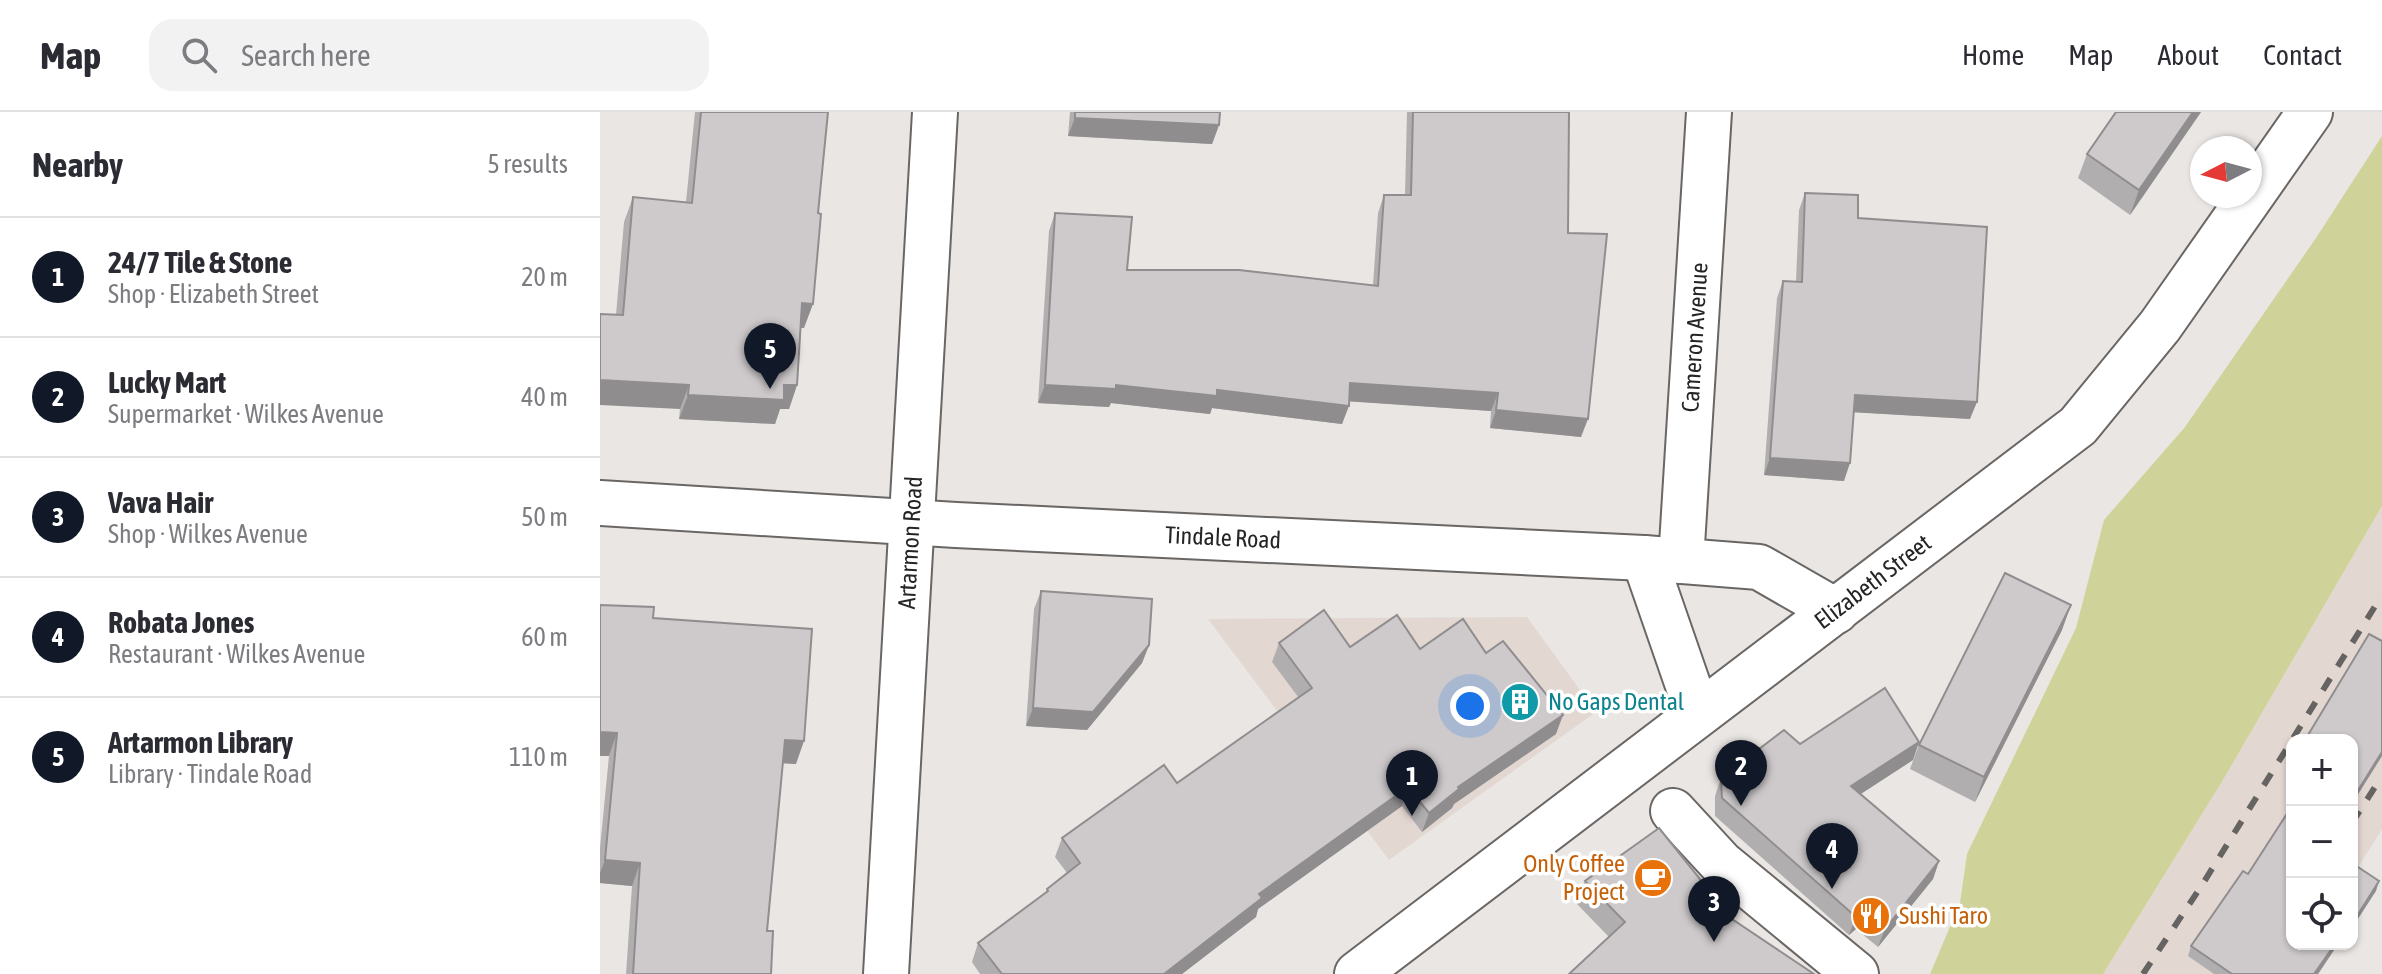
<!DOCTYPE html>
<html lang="en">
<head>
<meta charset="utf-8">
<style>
  :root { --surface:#fff; --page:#f2f2f3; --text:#2b2b33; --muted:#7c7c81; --line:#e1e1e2; --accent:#111827 }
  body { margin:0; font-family:"Asap Condensed",sans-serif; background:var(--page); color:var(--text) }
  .controls { position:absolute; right:24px; bottom:24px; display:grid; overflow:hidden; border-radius:16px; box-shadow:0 2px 6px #0004 }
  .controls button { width:72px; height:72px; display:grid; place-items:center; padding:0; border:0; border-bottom:2px solid var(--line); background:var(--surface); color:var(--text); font:40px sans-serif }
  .compass { position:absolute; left:1590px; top:24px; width:72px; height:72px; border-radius:50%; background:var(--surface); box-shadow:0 2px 6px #0004; rotate:264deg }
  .you { position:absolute; left:870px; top:594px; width:28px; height:28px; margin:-20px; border:6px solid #fff; border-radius:50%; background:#1a73e8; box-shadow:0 0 0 12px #1a73e833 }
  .badge { display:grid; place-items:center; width:52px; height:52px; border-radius:50%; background:var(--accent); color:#fff; font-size:26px; font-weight:700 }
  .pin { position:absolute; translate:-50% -66px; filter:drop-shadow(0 2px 4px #0008) }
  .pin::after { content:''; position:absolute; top:42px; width:28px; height:24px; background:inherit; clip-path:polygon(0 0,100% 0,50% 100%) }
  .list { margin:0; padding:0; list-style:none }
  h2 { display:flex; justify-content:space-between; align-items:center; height:104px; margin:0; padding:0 32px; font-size:34px }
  h2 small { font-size:26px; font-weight:400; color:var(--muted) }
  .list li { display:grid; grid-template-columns:52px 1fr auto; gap:24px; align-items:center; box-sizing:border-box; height:120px; padding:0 32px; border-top:2px solid var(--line) }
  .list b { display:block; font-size:30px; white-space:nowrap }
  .list p { margin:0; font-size:26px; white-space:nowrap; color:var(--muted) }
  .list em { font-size:26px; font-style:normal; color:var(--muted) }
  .icon { flex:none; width:44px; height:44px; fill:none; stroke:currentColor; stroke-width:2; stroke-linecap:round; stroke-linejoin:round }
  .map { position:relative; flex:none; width:1782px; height:862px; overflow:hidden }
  header { display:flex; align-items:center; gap:48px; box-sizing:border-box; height:112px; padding:0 40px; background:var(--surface); border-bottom:2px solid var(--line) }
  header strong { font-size:38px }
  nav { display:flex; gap:44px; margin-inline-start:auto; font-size:28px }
  .search { width:560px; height:72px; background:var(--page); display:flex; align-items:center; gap:20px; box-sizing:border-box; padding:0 28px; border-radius:24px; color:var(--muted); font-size:30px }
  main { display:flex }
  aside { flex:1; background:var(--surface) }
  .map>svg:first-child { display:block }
  .built { fill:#e3d7d1 }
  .green { fill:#cfd399 }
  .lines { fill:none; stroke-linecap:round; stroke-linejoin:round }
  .minor-casing { stroke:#696664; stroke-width:48 }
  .minor { stroke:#fff; stroke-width:44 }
  .rail { stroke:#666462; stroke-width:6; stroke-dasharray:14 14; stroke-linecap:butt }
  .wall { fill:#b1aeaf }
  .shaded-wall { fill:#908d8f }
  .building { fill:#cecacc; stroke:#908d8f; stroke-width:2 }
  .labels { text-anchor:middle; stroke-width:7; stroke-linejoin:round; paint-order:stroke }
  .street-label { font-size:24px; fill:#272524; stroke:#fff }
  .culture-label { font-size:24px; fill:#0d838f; stroke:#fff; text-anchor:start }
  .food-label { font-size:24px; fill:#c56008; stroke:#fff; text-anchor:end }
</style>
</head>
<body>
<header>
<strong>Map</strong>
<div class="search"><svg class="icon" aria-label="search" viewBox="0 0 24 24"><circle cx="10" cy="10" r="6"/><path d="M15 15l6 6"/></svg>Search here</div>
<nav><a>Home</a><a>Map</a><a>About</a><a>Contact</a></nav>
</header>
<main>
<aside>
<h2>Nearby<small>5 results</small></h2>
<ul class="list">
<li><span class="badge">1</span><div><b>24/7 Tile &amp; Stone</b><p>Shop · Elizabeth Street</p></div><em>20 m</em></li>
<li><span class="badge">2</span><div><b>Lucky Mart</b><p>Supermarket · Wilkes Avenue</p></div><em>40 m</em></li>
<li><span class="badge">3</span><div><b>Vava Hair</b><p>Shop · Wilkes Avenue</p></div><em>50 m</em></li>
<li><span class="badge">4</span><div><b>Robata Jones</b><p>Restaurant · Wilkes Avenue</p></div><em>60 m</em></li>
<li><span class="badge">5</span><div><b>Artarmon Library</b><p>Library · Tindale Road</p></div><em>110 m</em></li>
</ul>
</aside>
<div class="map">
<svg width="1782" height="862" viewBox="0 0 1782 862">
  <rect width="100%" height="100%" fill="#eae6e4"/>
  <!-- built -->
  <g class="built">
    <path d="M1782,394V717L1752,765V628H1692V832L1681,862H1503L1623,668Z"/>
    <path d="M927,505L996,600L789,748L608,507Z"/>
  </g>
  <!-- green -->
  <path class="green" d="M1782,24V394L1623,668L1503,862H1330L1360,791L1367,742L1476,516L1504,408L1585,315L1716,126Z"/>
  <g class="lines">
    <defs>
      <g id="minor">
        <path id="s1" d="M0,391L356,413L1044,446L1159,455L1236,499"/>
        <path d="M1044,446L1098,602"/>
        <path id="s2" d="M1081,449L1109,0"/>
        <path d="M1073,699L1121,751L1256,862"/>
        <path id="s3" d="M286,862L335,0"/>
        <path id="s4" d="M757,862L1478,314L1560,214L1710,0"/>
      </g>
    </defs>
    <!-- minor casing -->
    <use href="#minor" class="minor-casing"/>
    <!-- minor -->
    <use href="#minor" class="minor"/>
    <!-- rail -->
    <g class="rail">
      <path d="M1752,711L1782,664"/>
      <path d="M1543,862L1602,773L1782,483"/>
    </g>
  </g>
  <!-- wall -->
  <g class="wall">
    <path d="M95,0H228L204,216H201L197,273L189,297H180L175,312L79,307L80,297L16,203L24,110L33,85L86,90Z"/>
    <path d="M470,0H620L619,13L612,32L468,24Z"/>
    <path d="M807,0H969L968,121L981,325L890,316L891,299L749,289L742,312L612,296L610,302L511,291L509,295L438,291L449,119L455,101L527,158L773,173L778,101L784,83H805Z"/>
    <path d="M1516,0H1601L1530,103L1478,66L1487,42Z"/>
    <path d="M1205,81L1258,106L1370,307L1254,300L1244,369L1164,363L1177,186L1183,169L1196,170L1199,98Z"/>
    <path d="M441,479L549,533L542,551L487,618L426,614L434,497Z"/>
    <path d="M53,506L196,652L183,651L167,819L171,862H26L32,774L0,771V736L9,644Z"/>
    <path d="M1462,518L1375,690L1310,657L1319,633Z"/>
    <path d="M679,531L886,541L956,622L854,692L852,696L822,720L802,694L658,797L656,805L582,862H380L372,850L378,831L445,782L447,777L467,761L455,745L462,726L577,671L699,586L672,550Z"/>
    <path d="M1319,630L1313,648L1260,682L1339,749L1333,767L1278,835L1256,817L1249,823L1115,704V684L1121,666L1200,632Z"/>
    <path d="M1648,762L1692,832H1738L1718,862H1614L1588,844L1591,834Z"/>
    <path d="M985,769L1132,807L1009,825L977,792Z"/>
  </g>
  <!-- shaded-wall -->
  <g class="shaded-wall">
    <path d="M1593,0H1601L1530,103L1539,78Z"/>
    <path d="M475,6L619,13L612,32L468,24Z"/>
    <path d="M202,191L213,192L204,216L194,215Z"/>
    <path d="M0,268L89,273L80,297L0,293Z"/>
    <path d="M750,271L898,281L891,299L744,289Z"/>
    <path d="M184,273H197L189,297H180L175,312L79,307L88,283Z"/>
    <path d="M445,273H516L617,278L749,294L742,312L612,296L610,302L511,291L509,295L438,291Z"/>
    <path d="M1255,283L1377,290L1370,307L1249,300Z"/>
    <path d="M896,298L988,307L981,325L890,316Z"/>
    <path d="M1170,346L1250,351L1244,369L1164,363Z"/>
    <path d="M1471,493L1462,518L1375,690L1384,665Z"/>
    <path d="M549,533L542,551L487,618L426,614L433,596Z"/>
    <path d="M963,603L956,622L854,692L852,696L822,720L829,701L858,675Z"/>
    <path d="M0,620L17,621L9,644H0Z"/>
    <path d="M185,628L204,629L196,652L177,651Z"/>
    <path d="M1319,630L1313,648L1244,693L1251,674Z"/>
    <path d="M1782,640V644L1752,692V688Z"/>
    <path d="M808,675L802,694L658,797L656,805L582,862H564L659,782Z"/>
    <path d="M5,748L40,751L32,774L0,771V761Z"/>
    <path d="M1339,749L1333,767L1278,835L1285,817Z"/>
    <path d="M1779,769L1776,779L1752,816V812Z"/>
    <path d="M1263,799L1256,817L1249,823L1256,805Z"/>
    <path d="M1735,832H1738L1718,862H1714Z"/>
  </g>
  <!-- building -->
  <g class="building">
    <path d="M101,0H228L218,101L221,102L213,192L202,191L197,273H184V288L88,283L89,273L0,268V202L23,203L33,85L92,91Z"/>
    <path d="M475,0H620L619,13L475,6Z"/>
    <path d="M813,0H969L968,121L1007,122L988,307L896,298L898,281L750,271L749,294L617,278V284L516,273V277L445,273L455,101L532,105L527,158H639L778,174L784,83H811Z"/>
    <path d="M1516,0H1593L1539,78L1487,42Z"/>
    <path d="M1205,81L1258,83V106L1387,115L1377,290L1255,283L1250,351L1170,346L1183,169L1202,170Z"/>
    <path d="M1405,461L1471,493L1384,665L1319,633Z"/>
    <path d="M441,479L552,487L549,533L493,600L433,596Z"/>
    <path d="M0,493L54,495L53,506L212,517L204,629L185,628L167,819H173L171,862H33L40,751L5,748L17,621L0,620Z"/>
    <path d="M724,498L750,535L797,503L820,537L863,507L886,541L903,529L963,603L858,675L859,677L829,701L808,675L659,782L662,786L564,862H402L378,831L448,779L447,777L480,751L462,726L564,653L577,671L712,576L679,531Z"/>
    <path d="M1769,522L1782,529V640L1752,688V628H1705Z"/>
    <path d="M1285,576L1319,630L1251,674L1339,749L1285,817L1263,799L1256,805L1122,686L1121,666L1184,618L1200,632Z"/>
    <path d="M1692,694V832H1735L1714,862H1632L1591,834L1643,759L1648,762Z"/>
    <path d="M1059,716L1132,807L1214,862H969L1025,810L985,769Z"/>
    <path d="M1752,751L1779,769L1752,812Z"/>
  </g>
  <!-- icons -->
  <defs>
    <symbol id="building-disc" viewBox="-11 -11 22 22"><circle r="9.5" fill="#0f9aa8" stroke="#fff"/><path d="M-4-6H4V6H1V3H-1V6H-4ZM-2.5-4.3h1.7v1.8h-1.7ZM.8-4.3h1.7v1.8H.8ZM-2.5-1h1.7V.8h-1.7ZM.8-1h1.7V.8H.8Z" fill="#fff"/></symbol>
    <symbol id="cafe-disc" viewBox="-11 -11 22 22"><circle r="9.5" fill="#e8710a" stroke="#fff"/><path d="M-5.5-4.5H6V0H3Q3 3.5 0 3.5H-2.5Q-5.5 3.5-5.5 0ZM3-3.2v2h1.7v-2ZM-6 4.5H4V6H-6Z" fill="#fff"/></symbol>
    <symbol id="restaurant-disc" viewBox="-11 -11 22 22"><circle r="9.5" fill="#e8710a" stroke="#fff"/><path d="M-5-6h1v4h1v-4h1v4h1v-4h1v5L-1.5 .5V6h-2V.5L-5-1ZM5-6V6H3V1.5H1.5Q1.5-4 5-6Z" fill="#fff"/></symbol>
  </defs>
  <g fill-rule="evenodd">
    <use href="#building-disc" x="898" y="568" width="44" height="44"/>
    <use href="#cafe-disc" x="1031" y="744" width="44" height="44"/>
    <use href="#restaurant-disc" x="1249" y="782" width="44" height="44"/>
  </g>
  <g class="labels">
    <!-- street labels -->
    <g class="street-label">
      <text dy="8" stroke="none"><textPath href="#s2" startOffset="224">Cameron Avenue</textPath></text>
      <text dy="8" stroke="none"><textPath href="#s1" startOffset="624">Tindale Road</textPath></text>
      <text dy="8" stroke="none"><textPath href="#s3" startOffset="432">Artarmon Road</textPath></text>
      <text dy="8" stroke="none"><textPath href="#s4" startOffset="648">Elizabeth Street</textPath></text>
    </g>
    <!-- culture labels -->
    <g class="culture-label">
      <text x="948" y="598">No Gaps Dental</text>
    </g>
    <!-- food labels -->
    <g class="food-label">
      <text x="1025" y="760">Only Coffee<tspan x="1025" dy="28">Project</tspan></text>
      <text x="1299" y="812" text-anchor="start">Sushi Taro</text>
    </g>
  </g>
</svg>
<div class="controls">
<button>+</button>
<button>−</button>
<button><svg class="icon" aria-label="locate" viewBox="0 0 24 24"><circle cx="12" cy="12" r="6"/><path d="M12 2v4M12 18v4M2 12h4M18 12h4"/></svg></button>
</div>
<svg class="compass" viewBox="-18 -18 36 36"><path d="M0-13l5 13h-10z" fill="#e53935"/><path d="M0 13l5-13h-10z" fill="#7c7c81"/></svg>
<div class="you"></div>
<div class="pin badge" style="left:812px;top:704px">1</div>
<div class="pin badge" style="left:1141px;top:694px">2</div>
<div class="pin badge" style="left:1114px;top:830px">3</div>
<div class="pin badge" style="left:1232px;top:777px">4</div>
<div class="pin badge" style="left:170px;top:277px">5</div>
</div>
</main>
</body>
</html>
